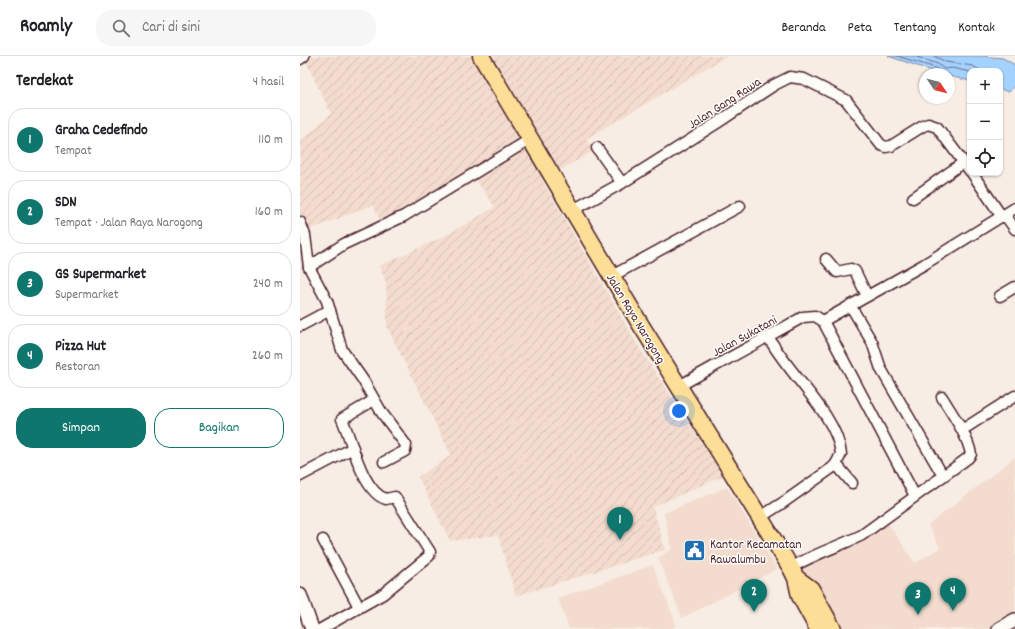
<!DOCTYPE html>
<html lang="id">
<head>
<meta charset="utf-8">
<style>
  :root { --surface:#fff; --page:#f6f6f6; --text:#202124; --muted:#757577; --line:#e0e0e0; --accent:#0f766e }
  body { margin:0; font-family:Dekko,sans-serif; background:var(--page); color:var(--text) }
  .controls { position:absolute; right:12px; top:12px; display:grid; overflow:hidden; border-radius:8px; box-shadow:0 1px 3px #0004 }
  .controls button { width:36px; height:36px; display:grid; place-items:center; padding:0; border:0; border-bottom:1px solid var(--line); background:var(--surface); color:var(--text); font:20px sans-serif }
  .compass { position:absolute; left:619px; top:12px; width:36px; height:36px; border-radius:50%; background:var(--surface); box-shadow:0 1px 3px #0004; rotate:125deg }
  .you { position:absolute; left:379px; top:355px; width:14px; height:14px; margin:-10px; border:3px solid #fff; border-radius:50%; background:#1a73e8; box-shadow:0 0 0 6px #1a73e833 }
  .badge { display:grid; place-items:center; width:26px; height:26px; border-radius:50%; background:var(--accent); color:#fff; font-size:13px; font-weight:700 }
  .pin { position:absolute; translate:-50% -33px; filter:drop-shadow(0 1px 2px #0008) }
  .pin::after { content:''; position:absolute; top:21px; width:14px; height:12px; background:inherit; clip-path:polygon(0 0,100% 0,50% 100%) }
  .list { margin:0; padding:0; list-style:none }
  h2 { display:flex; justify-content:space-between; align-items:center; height:52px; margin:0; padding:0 16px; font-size:17px }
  h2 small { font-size:13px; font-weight:400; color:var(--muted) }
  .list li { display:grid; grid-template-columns:26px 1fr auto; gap:12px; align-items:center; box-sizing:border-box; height:64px; margin:0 8px 8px; padding:0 8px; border:1px solid var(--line); border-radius:16px }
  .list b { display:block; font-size:15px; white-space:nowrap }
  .list p { margin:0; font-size:13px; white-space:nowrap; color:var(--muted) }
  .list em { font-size:13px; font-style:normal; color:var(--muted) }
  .actions { display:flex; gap:8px; padding:12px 16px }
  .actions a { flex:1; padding:9px 0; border:1px solid var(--accent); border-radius:16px; text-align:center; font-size:14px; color:var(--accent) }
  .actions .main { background:var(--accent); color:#fff }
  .icon { flex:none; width:22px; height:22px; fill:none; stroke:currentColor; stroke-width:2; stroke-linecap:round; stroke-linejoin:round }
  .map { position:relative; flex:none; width:715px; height:573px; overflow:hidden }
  header { display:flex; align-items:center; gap:24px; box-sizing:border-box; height:56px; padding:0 20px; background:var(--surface); border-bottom:1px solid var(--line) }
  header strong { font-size:19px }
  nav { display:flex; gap:22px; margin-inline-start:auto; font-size:14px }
  .search { width:280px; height:36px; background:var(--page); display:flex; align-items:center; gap:10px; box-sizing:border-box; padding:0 14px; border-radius:16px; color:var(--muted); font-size:15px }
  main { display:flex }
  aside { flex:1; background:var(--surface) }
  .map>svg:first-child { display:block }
  .built { fill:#f3dcce }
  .industrial { fill:url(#industrial-furrows) }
  .water { fill:#a3d2ff; stroke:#7f8aaa }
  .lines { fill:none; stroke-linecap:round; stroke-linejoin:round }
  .shore { stroke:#6e6780; stroke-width:1 }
  .minor-casing { stroke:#4a1f2b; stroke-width:13 }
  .tertiary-casing { stroke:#4a1f2b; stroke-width:16 }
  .primary-casing { stroke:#4a1f2b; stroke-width:19 }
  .minor { stroke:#fdfcf7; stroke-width:10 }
  .tertiary { stroke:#fdfcf7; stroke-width:13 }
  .primary { stroke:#fcde96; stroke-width:16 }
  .labels { text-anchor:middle; stroke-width:3; stroke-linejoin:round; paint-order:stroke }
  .street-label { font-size:13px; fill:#4a1f2b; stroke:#fdfcf7 }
  .poi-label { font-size:13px; fill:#4a1f2b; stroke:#fdfcf7; text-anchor:start }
</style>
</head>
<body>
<header>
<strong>Roamly</strong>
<div class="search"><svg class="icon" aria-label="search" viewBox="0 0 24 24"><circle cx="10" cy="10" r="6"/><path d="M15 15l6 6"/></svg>Cari di sini</div>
<nav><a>Beranda</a><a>Peta</a><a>Tentang</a><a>Kontak</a></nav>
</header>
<main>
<aside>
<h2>Terdekat<small>4 hasil</small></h2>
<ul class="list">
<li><span class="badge">1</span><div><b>Graha Cedefindo</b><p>Tempat</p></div><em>110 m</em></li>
<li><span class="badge">2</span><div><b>SDN</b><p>Tempat · Jalan Raya Narogong</p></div><em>160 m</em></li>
<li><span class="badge">3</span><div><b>GS Supermarket</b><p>Supermarket</p></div><em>240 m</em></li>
<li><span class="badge">4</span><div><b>Pizza Hut</b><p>Restoran</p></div><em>260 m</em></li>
</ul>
<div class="actions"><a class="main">Simpan</a><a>Bagikan</a></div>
</aside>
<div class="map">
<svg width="715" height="573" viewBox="0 0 715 573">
  <defs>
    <pattern id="industrial-furrows" width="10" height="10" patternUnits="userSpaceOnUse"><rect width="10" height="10" fill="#f3dcce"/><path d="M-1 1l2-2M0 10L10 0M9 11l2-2" fill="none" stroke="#d2bcb1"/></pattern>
  </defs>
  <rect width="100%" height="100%" fill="#f8ede4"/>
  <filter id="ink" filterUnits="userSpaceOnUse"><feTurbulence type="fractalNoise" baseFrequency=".025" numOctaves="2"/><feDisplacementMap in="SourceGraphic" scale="8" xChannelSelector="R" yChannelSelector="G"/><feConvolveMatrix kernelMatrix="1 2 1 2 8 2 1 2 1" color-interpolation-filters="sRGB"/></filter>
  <g filter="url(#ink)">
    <!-- built -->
    <g class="built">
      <path d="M715,401V573H531L493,509L537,495L588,467L615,507L640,492L628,469Z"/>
      <path d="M427,431L477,513L382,562L358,502L372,493L364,457Z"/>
      <path d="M353,509L377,570L370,573H269L258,542Z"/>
    </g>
    <!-- industrial -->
    <path class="industrial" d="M3,0H427L286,83L294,95L242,124L340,293L423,420L353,451L365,494L216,540L198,479L150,485L118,421L151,399L87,271L86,226L79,210L145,180L195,151L176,125L107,164L84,172L73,149L9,174L0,161V85L31,58Z"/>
    <!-- water -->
    <path class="water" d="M588,0H681L703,2L715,9V29L709,36L700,33V15H670V25L649,20V18H641Z"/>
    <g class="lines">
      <!-- shore -->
      <g class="shore">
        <path d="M597,0L636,12L640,18"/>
        <path d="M614,0L638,8L644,13L652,12L670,16"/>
        <path d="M634,0L646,6L673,10L681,15"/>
      </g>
      <defs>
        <g id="minor">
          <path d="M0,3L4,0"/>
          <path d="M297,92L322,127"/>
          <path d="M672,117L702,161"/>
          <path d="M613,142L664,106"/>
          <path d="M273,154L322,127L417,67L474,29L490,21L504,23L546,44L581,89L586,91L591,90L623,70L628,68L637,71L670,115"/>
          <path d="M705,159L715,173"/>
          <path d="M0,166L5,179L9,211L27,245L42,294L63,324L82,357L106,389L105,395L84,406"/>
          <path d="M526,203L537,216L551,213L555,215L567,240"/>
          <path d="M9,211L44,188L104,160L229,84"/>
          <path d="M312,220L440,150"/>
          <path d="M700,240L715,231"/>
          <path d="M550,249L572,286L581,313L643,420"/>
          <path d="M523,265L623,209L715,152"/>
          <path d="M0,270L30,254"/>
          <path d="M379,330L503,261L515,260L523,265L615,440"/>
          <path d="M662,374L715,340"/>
          <path d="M536,408L552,427"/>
          <path d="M0,420L53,392"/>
          <path d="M459,462L484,446L532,412L536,408L541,398C537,358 486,316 468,280"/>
          <path d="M23,484L59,551"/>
          <path d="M491,512C513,498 538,491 562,479L668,402L671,398C667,378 652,358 642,341"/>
          <path d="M21,573L83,538L129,500L130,496L95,441L86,443C62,436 52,384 42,363L74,344"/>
        </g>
        <g id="tertiary">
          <path d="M0,539L12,573"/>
          <path d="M699,573L715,564"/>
        </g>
        <g id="primary">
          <path d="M181,0L339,266L491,512L496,522L500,540L518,573"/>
          <path d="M496,522L511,533L533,573"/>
        </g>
      </defs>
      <!-- minor casing -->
      <use href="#minor" class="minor-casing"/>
      <!-- tertiary casing -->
      <use href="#tertiary" class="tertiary-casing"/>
      <!-- primary casing -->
      <use href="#primary" class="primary-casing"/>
      <!-- minor -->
      <use href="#minor" class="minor"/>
      <!-- tertiary -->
      <use href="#tertiary" class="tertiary"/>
      <!-- primary -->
      <use href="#primary" class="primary"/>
    </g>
  </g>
  <!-- icons -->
  <defs>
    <symbol id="civic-square" viewBox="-11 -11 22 22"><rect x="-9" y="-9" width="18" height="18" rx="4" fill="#1f6fb2" stroke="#fdfcf7"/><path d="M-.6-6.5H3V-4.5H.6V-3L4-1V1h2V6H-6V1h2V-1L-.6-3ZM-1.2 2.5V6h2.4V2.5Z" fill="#fff"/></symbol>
  </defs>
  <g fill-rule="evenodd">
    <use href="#civic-square" x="382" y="482" width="25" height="25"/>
  </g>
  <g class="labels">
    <!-- street labels -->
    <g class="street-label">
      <text transform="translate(424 46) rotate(-33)" y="5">Jalan Gang Rawa</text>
      <text transform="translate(337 262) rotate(59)" y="5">Jalan Raya Narogong</text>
      <text transform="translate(444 279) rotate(-29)" y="5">Jalan Sukatani</text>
    </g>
    <!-- poi labels -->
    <g class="poi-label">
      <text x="410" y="492">Kantor Kecamatan<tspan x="410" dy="15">Rawalumbu</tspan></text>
    </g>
  </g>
</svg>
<div class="controls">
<button>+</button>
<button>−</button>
<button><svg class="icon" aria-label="locate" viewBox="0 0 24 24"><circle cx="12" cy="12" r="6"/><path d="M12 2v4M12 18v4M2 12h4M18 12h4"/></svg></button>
</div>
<svg class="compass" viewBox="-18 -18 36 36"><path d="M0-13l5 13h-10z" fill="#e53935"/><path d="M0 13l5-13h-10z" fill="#757577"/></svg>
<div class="you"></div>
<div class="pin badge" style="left:320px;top:484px">1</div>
<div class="pin badge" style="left:454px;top:556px">2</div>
<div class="pin badge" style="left:618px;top:559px">3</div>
<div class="pin badge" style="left:653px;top:555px">4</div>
</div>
</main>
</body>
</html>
